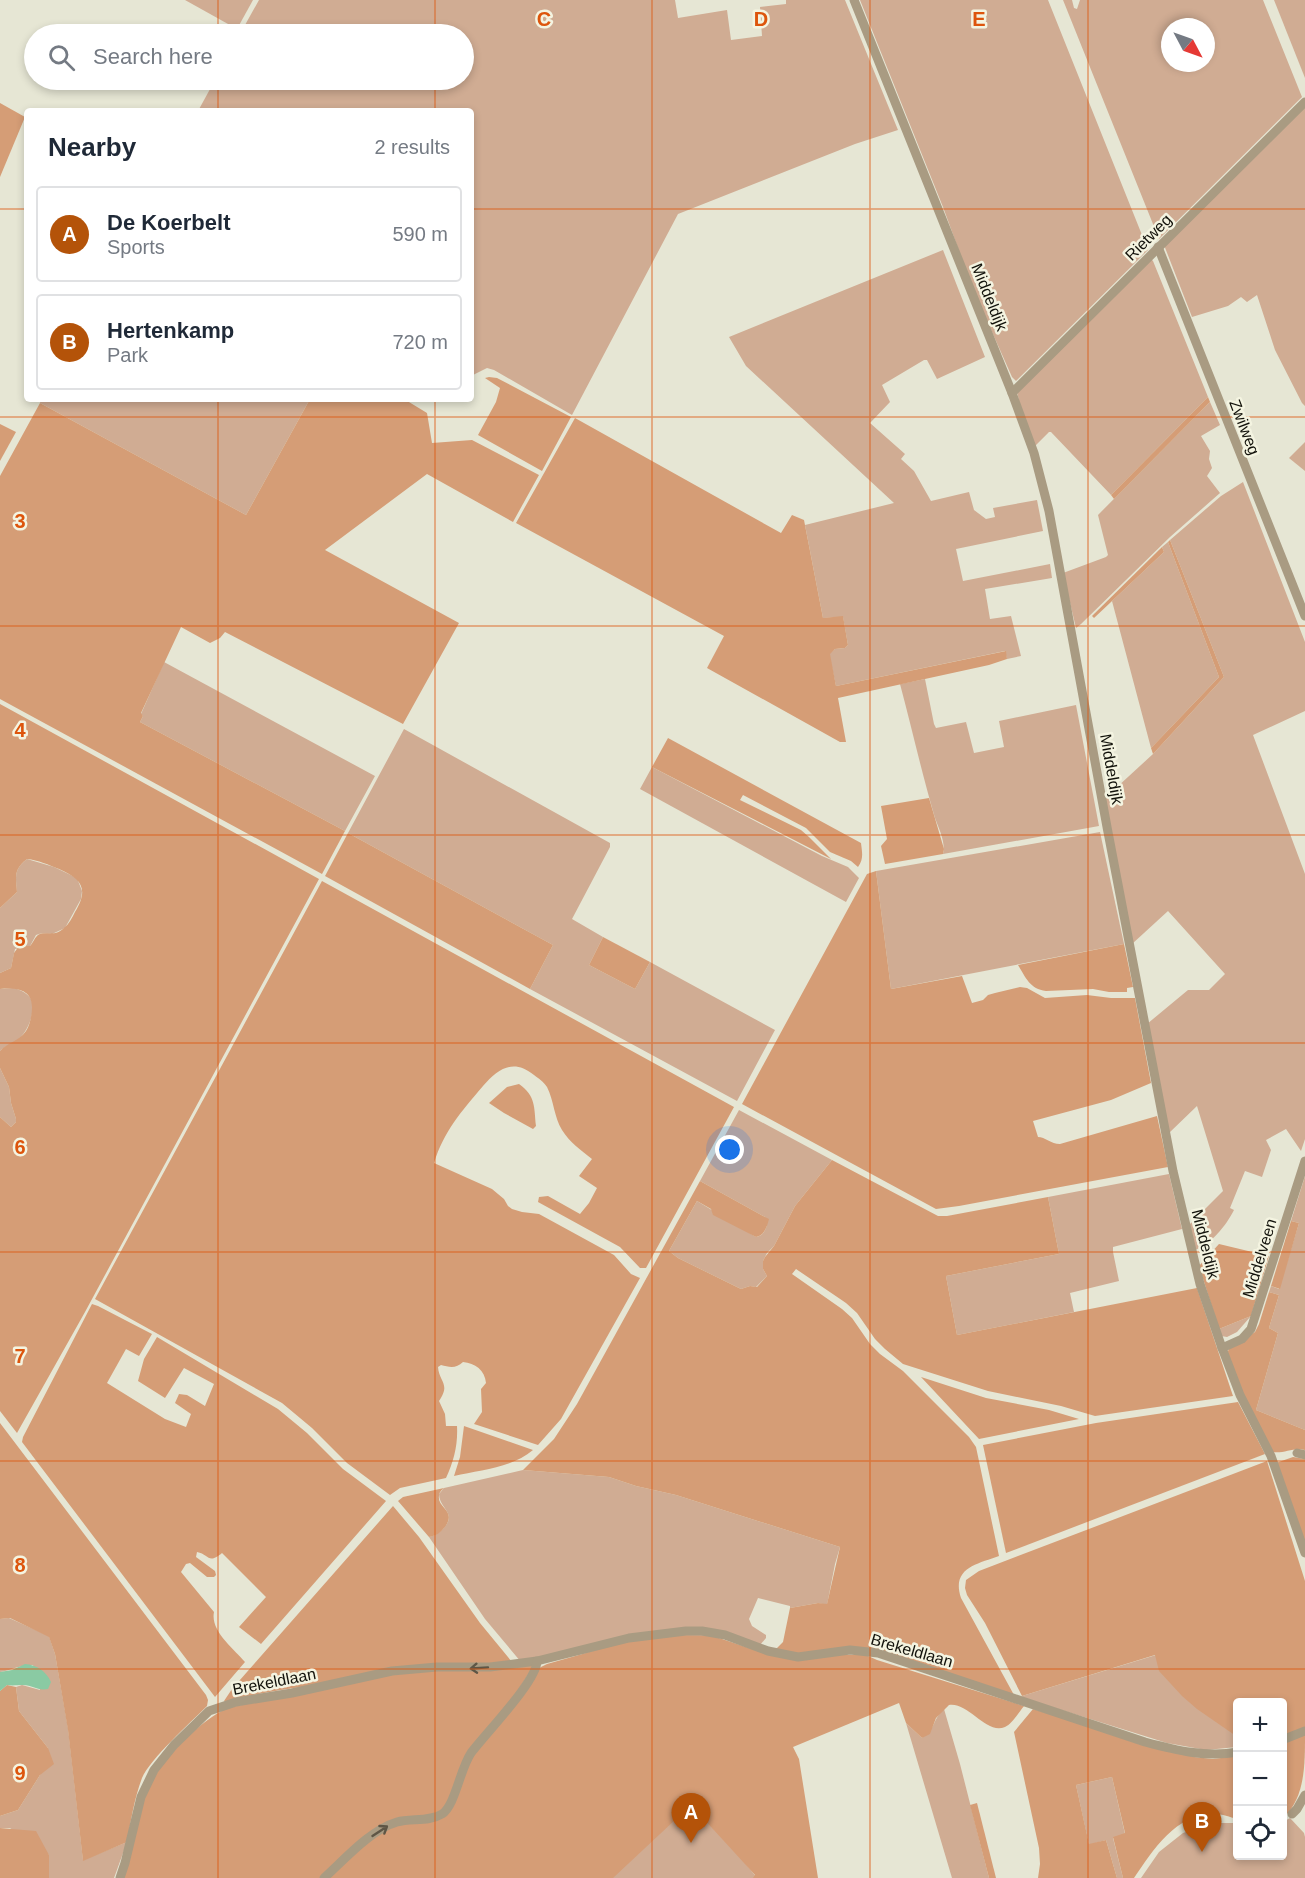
<!DOCTYPE html>
<html lang="en">
<head>
<meta charset="utf-8">
<style>
  :root { --surface:#fff; --page:#f6f6f7; --text:#1f2937; --muted:#747a83; --line:#e0e1e3; --accent:#b45309 }
  body { margin:0; font-family:Helvetica,sans-serif; background:var(--page); color:var(--text) }
  .controls { position:absolute; right:18px; bottom:18px; display:grid; overflow:hidden; border-radius:6px; box-shadow:0 3px 9px #0003 }
  .controls button { width:54px; height:54px; display:grid; place-items:center; padding:0; border:0; border-bottom:2px solid var(--line); background:var(--surface); color:var(--text); font:30px sans-serif }
  .compass { position:absolute; left:1161px; top:18px; width:54px; height:54px; border-radius:50%; background:var(--surface); box-shadow:0 3px 9px #0003; rotate:131deg }
  .you { position:absolute; left:730px; top:1150px; width:21px; height:21px; margin:-15px; border:4px solid #fff; border-radius:50%; background:#1a73e8; box-shadow:0 0 0 9px #1a73e833 }
  .badge { display:grid; place-items:center; width:39px; height:39px; border-radius:50%; background:var(--accent); color:#fff; font-size:20px; font-weight:700 }
  .pin { position:absolute; translate:-50% -50px; filter:drop-shadow(0 2px 3px #0008) }
  .pin::after { content:''; position:absolute; top:32px; width:21px; height:18px; background:inherit; clip-path:polygon(0 0,100% 0,50% 100%) }
  .list { margin:0; padding:0; list-style:none }
  h2 { display:flex; justify-content:space-between; align-items:center; height:78px; margin:0; padding:0 24px; font-size:26px }
  h2 small { font-size:20px; font-weight:400; color:var(--muted) }
  .list li { display:grid; grid-template-columns:39px 1fr auto; gap:18px; align-items:center; box-sizing:border-box; height:96px; margin:0 12px 12px; padding:0 12px; border:2px solid var(--line); border-radius:6px }
  .list b { display:block; font-size:22px; white-space:nowrap }
  .list p { margin:0; font-size:20px; white-space:nowrap; color:var(--muted) }
  .list em { font-size:20px; font-style:normal; color:var(--muted) }
  .icon { flex:none; width:33px; height:33px; fill:none; stroke:currentColor; stroke-width:2; stroke-linecap:round; stroke-linejoin:round }
  .map { position:relative; flex:none; width:1305px; height:1878px; overflow:hidden }
  .search { position:absolute; background:var(--surface); box-shadow:0 3px 9px #0003; left:24px; top:24px; width:450px; height:66px; display:flex; align-items:center; gap:15px; box-sizing:border-box; padding:0 21px; border-radius:33px; color:var(--muted); font-size:22px }
  .panel { position:absolute; background:var(--surface); box-shadow:0 3px 9px #0003; left:24px; top:108px; width:450px; height:294px; border-radius:6px }
  .map>svg:first-child { display:block }
  .green { fill:#d0ac93; fill-rule:evenodd }
  .forest { fill:#d59d76 }
  .water { fill:#8acaa3 }
  .lines { fill:none; stroke-linecap:round; stroke-linejoin:round }
  .minor { stroke:#a99b82; stroke-width:9 }
  .oneway { stroke:#5e5646 }
  .grid { fill:none; stroke:#dd550c; stroke-width:1.5; stroke-opacity:0.55 }
  .labels { text-anchor:middle; stroke-width:5; stroke-linejoin:round; paint-order:stroke }
  .street-label { font-size:16px; fill:#12120b; stroke:#f4f4e1 }
  .grid-label { font-size:20px; text-anchor:middle; font-weight:bold; fill:#dd550c; stroke:#f4f4e1; stroke-width:5; stroke-linejoin:round; paint-order:stroke }
</style>
</head>
<body>
<div class="map">
<svg width="1305" height="1878" viewBox="0 0 1305 1878">
  <rect width="100%" height="100%" fill="#e6e6d4"/>
  <!-- green -->
  <g class="green">
    <path d="M185,0H253L237,29Z"/>
    <path d="M259,0H675L678,18L727,10L731,40L762,36L760,7L786,4V0H845L898,130L855,144L678,214L572,415L494,370L487,368L471,376V111H198L215,80H464V34H240Z"/>
    <path d="M860,0H1048L1148,250L1016,381L1012,377L973,289L943,207Z"/>
    <path d="M1063,0H1072L1074,8L1077,9L1080,0H1263L1302,97L1159,239ZM1170,27H1206V63H1170Z"/>
    <path d="M1274,0H1305V78Z"/>
    <path d="M1305,105V406L1302,403L1275,350L1257,295L1247,302L1241,297L1228,306L1192,317L1164,245Z"/>
    <path d="M943,250L985,357L937,379L927,360H924L882,385L890,402L870,423L905,454L901,459L914,471L931,501L969,492L974,510L986,519L995,517L993,508L1037,500L1043,531L956,549L963,581L1050,564L1052,578L985,589L990,619L1011,616L1021,656L1007,659L1005,651L836,686L829,654L835,649L845,648L848,645L843,617L823,618L805,525L894,503L746,366L729,337Z"/>
    <path d="M1151,259L1153,261L1208,397L1111,495L1051,432H1049L1035,446L1022,413L1017,392Z"/>
    <path d="M41,399H310L246,515L40,403Z"/>
    <path d="M1210,402L1220,425L1201,436L1210,451L1209,459L1212,468L1207,476L1220,493L1170,537L1081,624L1076,628L1063,573L1106,557L1108,555L1098,515Z"/>
    <path d="M1305,442V471L1289,458Z"/>
    <path d="M1243,482L1305,642V711L1253,735L1305,874V1139L1301,1151L1286,1129L1266,1140L1271,1150L1262,1177L1245,1171L1230,1208L1234,1210C1226,1226 1211,1244 1195,1250L1189,1225L1223,1191L1197,1106L1169,1133L1147,1024L1188,990H1209L1225,974L1168,911L1132,944L1104,799L1153,754L1224,677L1170,540L1221,496Z"/>
    <path d="M1168,542L1219,677L1151,748L1112,601L1164,552L1162,547Z"/>
    <path d="M164,662L375,776L345,831L140,722L143,716L141,714Z"/>
    <path d="M925,679L934,724L936,728L966,722L974,753L1004,747L999,721L1076,705L1099,826L943,854C946,843 939,829 935,818C922,774 912,729 900,684Z"/>
    <path d="M404,729L610,843V847L572,919L603,937L589,965L635,989L650,962L775,1030L737,1101L530,989L553,945L348,833Z"/>
    <path d="M652,767L822,856L848,867L859,878L846,902L640,789Z"/>
    <path d="M1100,832L1124,944L891,989L876,871Z"/>
    <path d="M27,859L54,867L77,878L82,891L81,899L65,928L52,934L42,933L36,935L30,946L15,949L11,968L0,973V908L17,892C16,877 13,870 27,859Z"/>
    <path d="M13,988C20,989 31,995 32,1002C35,1014 27,1034 16,1041C10,1045 5,1046 0,1051V989Z"/>
    <path d="M0,1068L9,1087L11,1103L16,1119V1122L11,1127L0,1117Z"/>
    <path d="M739,1110L832,1160L795,1206L774,1246L767,1253L763,1261V1269L767,1276L756,1287L750,1286L741,1289L678,1258L669,1251L697,1201L756,1237C763,1236 765,1231 767,1225L765,1217L700,1181Z"/>
    <path d="M1169,1174L1182,1229L1113,1247V1252L1119,1281L1070,1293L1074,1312L957,1335L946,1276L1059,1254L1048,1197Z"/>
    <path d="M1305,1176V1430L1256,1410L1278,1333L1269,1328L1279,1295L1269,1292L1271,1286L1279,1289L1299,1223L1291,1221Z"/>
    <path d="M1251,1316L1237,1332L1227,1337L1221,1336L1219,1329Z"/>
    <path d="M523,1470L609,1477L636,1486L676,1495L840,1547L835,1564L827,1605L818,1603L790,1608V1606L758,1598L749,1619L752,1626L766,1635V1638L760,1645L732,1634L521,1662L485,1619L429,1537C434,1536 437,1534 442,1530C459,1513 439,1509 439,1494L444,1488Z"/>
    <path d="M9,1618L49,1636L55,1654L68,1728L83,1860L127,1842L114,1878H49V1855L10,1828H0V1816L18,1810L40,1775L48,1748L19,1711L16,1687L22,1685L40,1690L33,1665C22,1664 12,1670 0,1672V1619Z"/>
    <path d="M1156,1655L1237,1736V1747L1206,1750L1167,1743L1023,1698L1022,1696Z"/>
    <path d="M944,1709L960,1764L989,1878H952L906,1723L922,1738C937,1727 932,1720 944,1709Z"/>
    <path d="M1112,1777L1125,1834L1113,1838L1123,1878H1117L1106,1840L1089,1845L1076,1785Z"/>
    <path d="M692,1796L757,1878H606Z"/>
    <path d="M1290,1818L1304,1833L1305,1837V1878H1141L1159,1852L1183,1833L1212,1823H1237L1238,1856H1282L1283,1822Z"/>
  </g>
  <!-- forest -->
  <g class="forest">
    <path d="M0,103L25,117L0,177Z"/>
    <path d="M489,377L497,378L571,417L542,471L478,435L496,402L500,388L485,378Z"/>
    <path d="M1208,397L1210,402L1114,499L1111,495Z"/>
    <path d="M310,399H404L427,413L432,443L472,440L539,475L513,522L427,474L325,550L459,623L403,724L225,632L220,638L210,643L181,627L141,713L143,716L140,722L345,831L322,874L0,699V476L40,403L246,515Z"/>
    <path d="M575,418L781,533L792,515L804,520L823,618L843,616L848,645L845,648L835,649L830,654L836,686L1006,651L1007,659L989,665L838,698L846,742H840L707,668L724,636L516,523Z"/>
    <path d="M0,424L16,432L0,461Z"/>
    <path d="M1170,540L1224,677L1153,754L1151,748L1219,677L1168,542Z"/>
    <path d="M1162,547L1164,552L1094,618L1092,616Z"/>
    <path d="M0,704L319,879L85,1312L17,1433L0,1411V1117L11,1127L16,1122V1119L11,1103L9,1087L0,1068V1051C8,1042 18,1042 26,1031C29,1026 30,1022 31,1017C36,992 22,987 0,989V973L11,968L14,953L19,946H30C33,943 35,937 38,935C44,930 54,938 64,928C69,924 72,918 75,912C89,889 82,879 59,869C49,865 38,860 27,859C13,870 16,877 17,892L0,908Z"/>
    <path d="M668,738L861,843C862,852 864,859 858,867L851,861L830,852L806,828L743,795L740,800L801,830L809,837L831,859L652,767Z"/>
    <path d="M929,798L944,849L943,854L885,864L881,846L887,839L881,806Z"/>
    <path d="M348,833L553,945L530,989L325,876Z"/>
    <path d="M876,871L891,989L962,976L972,1003L983,1000L988,995L995,993L1020,987L1027,988L1045,998L1087,995L1111,998H1135L1151,1083L1111,1100L1033,1121L1038,1137C1045,1137 1051,1144 1060,1144L1157,1116L1168,1167L959,1206L936,1209L742,1104L867,874Z"/>
    <path d="M322,881L734,1107L646,1268H640L620,1247L538,1202L539,1197L548,1196L580,1214L589,1203L597,1188L579,1176L592,1159C581,1150 570,1143 562,1130C554,1117 554,1101 547,1087C544,1082 538,1078 534,1075C513,1058 498,1069 483,1086C461,1112 444,1131 434,1163L492,1189L504,1199L508,1206L512,1209L522,1212L539,1214L614,1255L631,1274L640,1278L561,1419L538,1445L474,1424L482,1412L481,1389L486,1383C485,1370 475,1363 463,1362C456,1369 449,1367 441,1365L438,1367C439,1382 451,1384 439,1401L445,1414L446,1426H457C458,1444 454,1461 446,1478L400,1488L390,1495L347,1463L312,1428L282,1403L95,1299Z"/>
    <path d="M603,937L650,962L635,989L589,965Z"/>
    <path d="M1124,944L1133,987L1127,988V992H1109L1093,989L1046,991C1030,989 1026,978 1018,965Z"/>
    <path d="M519,1084C536,1096 534,1107 536,1126L533,1129L504,1113L489,1103L507,1087Z"/>
    <path d="M832,1160L938,1216H947L1048,1197L1059,1254L946,1276L957,1335L1197,1288L1233,1396L1095,1416L1061,1406L988,1391L903,1364L885,1349L875,1339L857,1313L846,1303L796,1269L792,1274L842,1309L852,1318L870,1344L880,1354L903,1371L969,1437L976,1447L999,1556C977,1564 951,1568 961,1598L1014,1695L892,1654L794,1653L776,1649L783,1642L790,1608L818,1603L827,1604L840,1547L676,1495L636,1486L609,1477L523,1470L554,1439L577,1404L700,1181L765,1217L769,1219C767,1227 764,1236 756,1237L713,1215L711,1209L697,1201L669,1251L678,1258L741,1289L750,1286L757,1287L767,1276L763,1269V1261L765,1257L774,1246L795,1206Z"/>
    <path d="M1291,1221L1299,1223L1280,1289L1271,1286Z"/>
    <path d="M1219,1244L1269,1256L1251,1316L1219,1329L1199,1266Z"/>
    <path d="M1269,1292L1279,1295L1269,1328L1278,1333L1256,1410L1305,1430V1450C1293,1447 1284,1454 1272,1452L1242,1391L1227,1353L1229,1349L1255,1332L1259,1324Z"/>
    <path d="M92,1304L98,1306L152,1334L139,1356L126,1349L107,1383L165,1419L186,1427L191,1414L175,1403L179,1394L187,1395L205,1406L214,1384L184,1368L165,1398L138,1381L144,1359L157,1337L278,1409L307,1433L343,1469L386,1501L261,1644L239,1627L266,1597L222,1553C208,1565 209,1554 197,1552L196,1557L215,1571L216,1575L214,1577H207L190,1563L186,1564L181,1572L214,1612C210,1631 234,1649 245,1662L215,1697L22,1442L23,1437Z"/>
    <path d="M921,1377L986,1398L1049,1410L1079,1419L979,1439Z"/>
    <path d="M1238,1402L1265,1454L1006,1553L983,1445L1096,1423Z"/>
    <path d="M0,1423L206,1695L208,1700L207,1706C191,1722 150,1759 142,1778C134,1799 131,1821 127,1842L83,1861L68,1730L55,1654L49,1637L10,1618L0,1619Z"/>
    <path d="M464,1426L533,1450C512,1468 480,1470 454,1476L460,1457Z"/>
    <path d="M1293,1457L1305,1459V1545L1276,1463Z"/>
    <path d="M1267,1461L1305,1581V1727L1283,1738L1282,1702H1238V1736H1236L1197,1709L1182,1696L1159,1671L1155,1655L1022,1696L985,1623L967,1595L965,1588L966,1580L979,1571Z"/>
    <path d="M444,1488C442,1490 439,1492 439,1496C437,1508 457,1510 445,1527C440,1533 436,1536 429,1537L398,1501L403,1497Z"/>
    <path d="M393,1506L419,1537L480,1623L512,1662C460,1664 409,1673 357,1680C313,1686 269,1689 227,1702L224,1701L232,1689Z"/>
    <path d="M676,1635L713,1636L767,1654L866,1655L877,1660L1024,1706C1019,1712 1012,1724 1005,1727C986,1735 969,1702 949,1705L936,1718L930,1734L922,1738L906,1723L899,1703L793,1747L799,1759L818,1878H753L755,1875L691,1805L613,1878H329L374,1836L398,1825L443,1817L472,1757L539,1668L547,1664L632,1640Z"/>
    <path d="M534,1665L510,1703L473,1746L448,1803L438,1814L397,1818L321,1878H122C130,1850 135,1820 146,1794C158,1761 196,1724 227,1708L414,1670Z"/>
    <path d="M7,1685L16,1687L19,1711L48,1748L54,1764L40,1775L18,1810L0,1816V1691Z"/>
    <path d="M1033,1709L1194,1757L1213,1759L1237,1756V1819C1230,1817 1222,1814 1215,1814C1175,1814 1154,1849 1134,1878H1123L1113,1837L1125,1833L1112,1777L1076,1785L1089,1844L1106,1840L1117,1878H1038L1040,1864L1039,1848L1014,1732Z"/>
    <path d="M1305,1734C1305,1766 1305,1798 1283,1818L1282,1743Z"/>
    <path d="M977,1803L996,1878H989L970,1805Z"/>
    <path d="M0,1828L36,1831L49,1855V1878H0Z"/>
  </g>
  <!-- water -->
  <path class="water" d="M25,1664C37,1665 46,1671 51,1682L48,1689C37,1691 33,1685 23,1685C17,1685 13,1686 7,1685L0,1691V1672L12,1670Z"/>
  <g class="lines">
    <!-- minor -->
    <g class="minor">
      <path d="M854,0L1012,393L1034,453L1049,511L1107,827L1173,1171L1200,1284L1222,1348L1240,1395L1271,1456L1305,1553"/>
      <path d="M1158,247L1305,616"/>
      <path d="M1012,393L1305,102"/>
      <path d="M1222,1348L1242,1339L1251,1329L1305,1161"/>
      <path d="M1297,1453L1305,1455"/>
      <path d="M1282,1740L1305,1731"/>
      <path d="M1292,1814L1297,1809L1305,1795"/>
      <path d="M120,1878L125,1863L141,1797L154,1770L174,1745L209,1711L236,1702L292,1693L392,1671L437,1667H490L537,1661L629,1638L686,1631H702L725,1635L768,1651L798,1657L850,1650L878,1653L1145,1742C1175,1750 1206,1758 1238,1752"/>
      <path d="M324,1878C344,1860 370,1830 397,1822C411,1818 429,1822 442,1814C455,1806 460,1769 471,1753C485,1734 537,1681 537,1661"/>
    </g>
  </g>
  <!-- one-way arrows -->
  <defs><path id="oneway-shaft" d="M-6 0H5M1.5-3L5.5 0L1.5 3" fill="none" stroke-width="1.6" stroke-linecap="round" stroke-linejoin="round" transform="scale(1.5)"/></defs>
  <g class="oneway">
    <use href="#oneway-shaft" transform="translate(479 1668) rotate(176)"/>
    <use href="#oneway-shaft" transform="translate(380 1831) rotate(-33)"/>
  </g>
  <!-- grid -->
  <path class="grid" d="M218,0V34M435,0V34M652,0V1878M870,0V1878M1088,0V1878M218,80V111M435,80V111M0,209H27M471,209H1305M218,399V1878M435,399V1878M0,417H1305M0,626H1305M0,835H1305M0,1043H1305M0,1252H1305M0,1461H1305M0,1669H1305"/>
  <g class="labels">
    <!-- street labels -->
    <g class="street-label">
      <text transform="translate(1148 237) rotate(-45)" y="6">Rietweg</text>
      <text transform="translate(990 297) rotate(68)" y="6">Middeldijk</text>
      <text transform="translate(1245 427) rotate(69)" y="6">Zwilweg</text>
      <text transform="translate(1112 769) rotate(80)" y="6">Middeldijk</text>
      <text transform="translate(1206 1244) rotate(76)" y="6">Middeldijk</text>
      <text transform="translate(1259 1258) rotate(-73)" y="6">Middelveen</text>
      <text transform="translate(912 1650) rotate(16)" y="6">Brekeldlaan</text>
      <text transform="translate(274 1681) rotate(-11)" y="6">Brekeldlaan</text>
    </g>
  </g>
  <g class="grid-label">
    <text x="544" y="26">C</text>
    <text x="761" y="26">D</text>
    <text x="979" y="26">E</text>
    <text x="20" y="528">3</text>
    <text x="20" y="737">4</text>
    <text x="20" y="946">5</text>
    <text x="20" y="1154">6</text>
    <text x="20" y="1363">7</text>
    <text x="20" y="1572">8</text>
    <text x="20" y="1780">9</text>
  </g>
</svg>
<div class="controls">
<button>+</button>
<button>−</button>
<button><svg class="icon" aria-label="locate" viewBox="0 0 24 24"><circle cx="12" cy="12" r="6"/><path d="M12 2v4M12 18v4M2 12h4M18 12h4"/></svg></button>
</div>
<svg class="compass" viewBox="-18 -18 36 36"><path d="M0-13l5 13h-10z" fill="#e53935"/><path d="M0 13l5-13h-10z" fill="#747a83"/></svg>
<div class="you"></div>
<div class="pin badge" style="left:691px;top:1843px">A</div>
<div class="pin badge" style="left:1202px;top:1852px">B</div>
<div class="search"><svg class="icon" aria-label="search" viewBox="0 0 24 24"><circle cx="10" cy="10" r="6"/><path d="M15 15l6 6"/></svg>Search here</div>
<section class="panel">
<h2>Nearby<small>2 results</small></h2>
<ul class="list">
<li><span class="badge">A</span><div><b>De Koerbelt</b><p>Sports</p></div><em>590 m</em></li>
<li><span class="badge">B</span><div><b>Hertenkamp</b><p>Park</p></div><em>720 m</em></li>
</ul>
</section>
</div>
</body>
</html>
